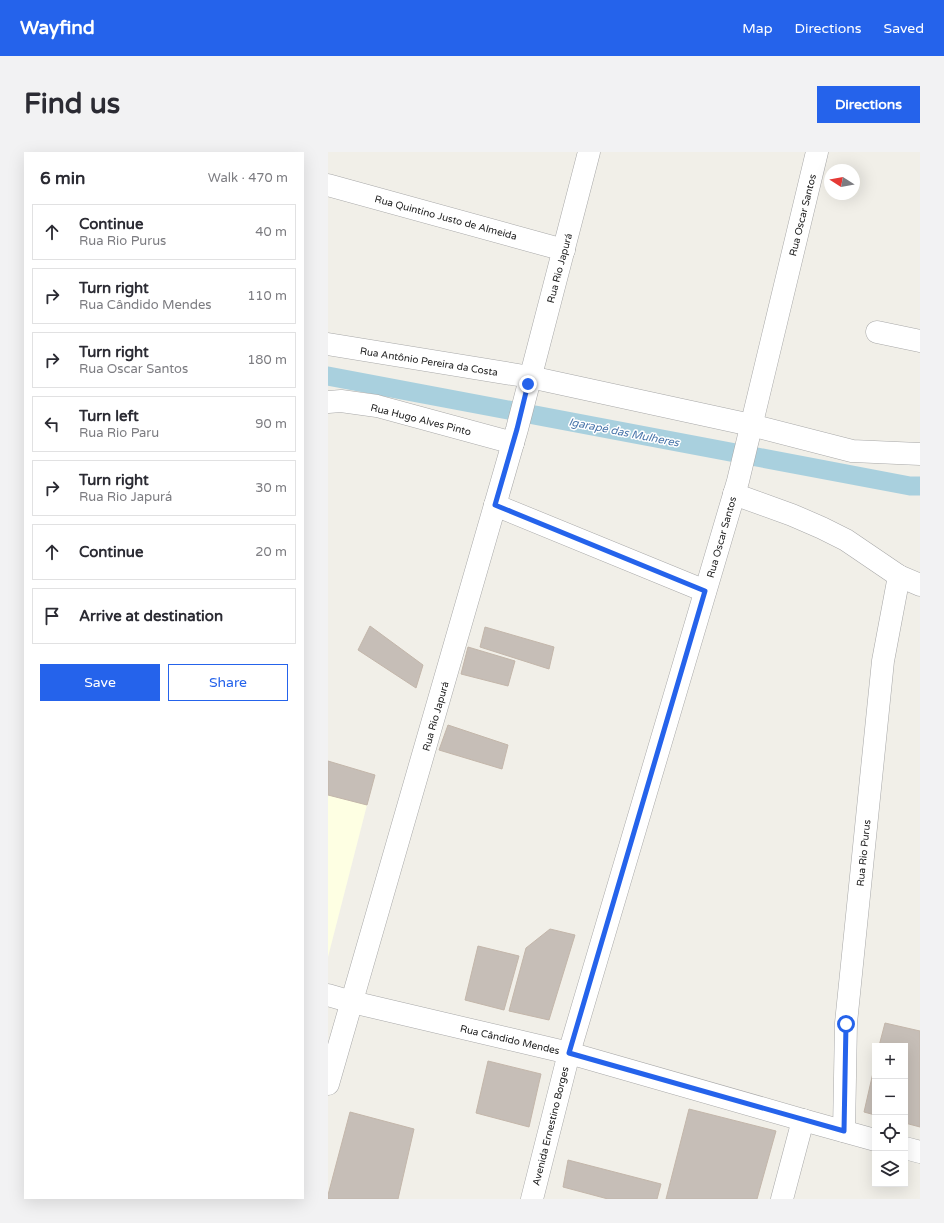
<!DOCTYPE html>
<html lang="en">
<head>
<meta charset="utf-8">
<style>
  :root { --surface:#fff; --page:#f2f2f3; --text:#2b2b33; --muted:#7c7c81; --line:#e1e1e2; --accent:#2563eb }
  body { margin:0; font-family:"Varela Round",sans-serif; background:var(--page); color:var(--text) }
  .controls { position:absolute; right:12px; bottom:12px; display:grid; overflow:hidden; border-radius:0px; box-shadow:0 4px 16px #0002 }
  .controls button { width:36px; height:36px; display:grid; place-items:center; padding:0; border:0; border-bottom:1px solid var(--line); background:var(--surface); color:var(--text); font:20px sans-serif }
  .compass { position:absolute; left:496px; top:12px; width:36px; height:36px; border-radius:50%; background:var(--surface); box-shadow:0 4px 16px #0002; rotate:281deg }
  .stop { position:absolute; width:12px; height:12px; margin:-9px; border:3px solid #2563eb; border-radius:50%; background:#fff }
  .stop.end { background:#2563eb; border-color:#fff; box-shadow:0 1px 4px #0008 }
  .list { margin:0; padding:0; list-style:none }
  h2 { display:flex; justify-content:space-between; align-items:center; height:52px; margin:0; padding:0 16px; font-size:17px }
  h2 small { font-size:13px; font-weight:400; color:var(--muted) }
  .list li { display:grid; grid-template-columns:26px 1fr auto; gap:12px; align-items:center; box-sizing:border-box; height:56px; margin:0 8px 8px; padding:0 8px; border:1px solid var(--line); border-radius:0px }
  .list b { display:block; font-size:15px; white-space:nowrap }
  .list p { margin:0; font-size:13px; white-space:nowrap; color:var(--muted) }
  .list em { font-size:13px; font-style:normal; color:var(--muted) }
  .actions { display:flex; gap:8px; padding:12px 16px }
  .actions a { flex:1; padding:9px 0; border:1px solid var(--accent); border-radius:0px; text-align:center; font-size:14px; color:var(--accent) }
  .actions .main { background:var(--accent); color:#fff }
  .icon { flex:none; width:22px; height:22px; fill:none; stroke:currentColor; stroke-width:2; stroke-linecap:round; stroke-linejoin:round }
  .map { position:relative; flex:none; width:592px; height:1047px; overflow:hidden; border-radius:0px }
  header { display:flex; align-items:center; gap:24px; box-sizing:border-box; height:56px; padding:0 20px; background:var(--accent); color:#fff }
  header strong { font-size:19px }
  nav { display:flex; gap:22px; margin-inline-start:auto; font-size:14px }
  .intro { display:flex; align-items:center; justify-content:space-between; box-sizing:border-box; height:96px; padding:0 24px }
  h1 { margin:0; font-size:28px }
  .button { padding:10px 18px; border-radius:0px; background:var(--accent); color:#fff; font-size:14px; font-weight:700 }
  main { display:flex; gap:24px; padding:0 24px }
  aside { flex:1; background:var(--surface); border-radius:0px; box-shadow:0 4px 16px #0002 }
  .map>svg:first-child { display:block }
  .education { fill:#feffe3 }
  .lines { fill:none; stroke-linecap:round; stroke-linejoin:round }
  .canal { stroke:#a9d0de; stroke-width:19 }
  .building { fill:#c6beb7; stroke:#c3b6aa }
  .minor-casing { stroke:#a8a8a8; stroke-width:23 }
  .minor { stroke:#fff; stroke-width:22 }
  .route { stroke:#2563eb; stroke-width:5 }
  .labels { text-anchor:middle; stroke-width:3; stroke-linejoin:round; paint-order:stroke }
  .street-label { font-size:10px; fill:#212121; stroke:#fff }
  .water-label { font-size:11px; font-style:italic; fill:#4975aa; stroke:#fff }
</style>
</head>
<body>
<header>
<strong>Wayfind</strong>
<nav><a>Map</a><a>Directions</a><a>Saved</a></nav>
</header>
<div class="intro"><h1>Find us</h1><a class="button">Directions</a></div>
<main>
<aside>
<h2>6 min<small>Walk · 470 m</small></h2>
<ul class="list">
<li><svg class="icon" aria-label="ahead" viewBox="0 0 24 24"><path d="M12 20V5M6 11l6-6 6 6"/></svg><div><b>Continue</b><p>Rua Rio Purus</p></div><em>40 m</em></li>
<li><svg class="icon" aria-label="right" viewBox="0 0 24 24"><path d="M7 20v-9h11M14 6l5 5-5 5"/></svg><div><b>Turn right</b><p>Rua Cândido Mendes</p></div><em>110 m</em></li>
<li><svg class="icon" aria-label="right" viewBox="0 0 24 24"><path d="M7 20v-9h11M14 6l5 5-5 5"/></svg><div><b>Turn right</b><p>Rua Oscar Santos</p></div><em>180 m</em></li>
<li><svg class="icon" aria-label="left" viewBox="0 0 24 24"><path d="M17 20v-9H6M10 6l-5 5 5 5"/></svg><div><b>Turn left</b><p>Rua Rio Paru</p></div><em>90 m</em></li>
<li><svg class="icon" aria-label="right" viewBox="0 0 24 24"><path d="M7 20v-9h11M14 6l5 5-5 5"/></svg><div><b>Turn right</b><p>Rua Rio Japurá</p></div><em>30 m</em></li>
<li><svg class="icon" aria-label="ahead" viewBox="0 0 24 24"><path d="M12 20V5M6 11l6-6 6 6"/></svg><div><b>Continue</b></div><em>20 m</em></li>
<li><svg class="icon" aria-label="arrive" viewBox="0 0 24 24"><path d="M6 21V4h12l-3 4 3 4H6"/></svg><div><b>Arrive at destination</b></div></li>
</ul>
<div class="actions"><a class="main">Save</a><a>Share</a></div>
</aside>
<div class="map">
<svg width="592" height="1047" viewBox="0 0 592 1047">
  <rect width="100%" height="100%" fill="#f1efe8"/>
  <!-- education -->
  <path class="education" d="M0,643L39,653L0,805Z"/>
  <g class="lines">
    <!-- canal -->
    <path class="canal" d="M0,224L582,334H592"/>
  </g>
  <!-- building -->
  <g class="building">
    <path d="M42,474L95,513L88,536L30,498Z"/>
    <path d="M157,475L226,495L221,517L152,495Z"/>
    <path d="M140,495L187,509L180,534L133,522Z"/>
    <path d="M120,573L180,593L174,617L111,598Z"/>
    <path d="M0,609L47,623L39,653L0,643Z"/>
    <path d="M222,777L247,783L221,868L181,859L198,796Z"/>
    <path d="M150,794L191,804L176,858L137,848Z"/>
    <path d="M557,871L592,879V975L577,971V894H551Z"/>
    <path d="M160,909L213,922L201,975L148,961Z"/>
    <path d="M547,912V963L536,960Z"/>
    <path d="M361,957L448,979L429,1047H338Z"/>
    <path d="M22,960L86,977L70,1047H0V1043Z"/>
    <path d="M240,1008L333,1032L329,1047H280L235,1035Z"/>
  </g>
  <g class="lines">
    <defs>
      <g id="minor">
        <path d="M0,33L236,98"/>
        <path d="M549,180L592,189"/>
        <path d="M0,192L202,225L423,273L524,299L592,302"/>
        <path d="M0,250L13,249L49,254L185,291"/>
        <path d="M406,342L464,363L494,376L518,388L571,424L592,433"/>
        <path d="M167,353L377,439"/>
        <path d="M0,843L24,850L241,901L475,968L547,988"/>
        <path d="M0,932L189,277L261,0"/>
        <path d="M516,979L518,871L555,509L571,424"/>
        <path d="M577,996L592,1000"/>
        <path d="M204,1047L241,901L410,329L489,0"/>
        <path d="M454,1047L475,968"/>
      </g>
    </defs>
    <!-- minor casing -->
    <use href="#minor" class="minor-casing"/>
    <!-- minor -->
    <use href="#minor" class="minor"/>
  </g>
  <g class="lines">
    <!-- route -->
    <path class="route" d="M200,232L189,277L167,353L377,439L241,901L516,979L518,872"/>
  </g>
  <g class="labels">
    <!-- street labels -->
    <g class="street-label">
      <text transform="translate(474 63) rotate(-76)" y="4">Rua Oscar Santos</text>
      <text transform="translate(118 65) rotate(15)" y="4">Rua Quintino Justo de Almeida</text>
      <text transform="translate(231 116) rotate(-75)" y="4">Rua Rio Japurá</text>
      <text transform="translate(101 209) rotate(9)" y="4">Rua Antônio Pereira da Costa</text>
      <text transform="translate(93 267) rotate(14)" y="4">Rua Hugo Alves Pinto</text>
      <text transform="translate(393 385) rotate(-74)" y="4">Rua Oscar Santos</text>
      <text transform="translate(107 564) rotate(-74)" y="4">Rua Rio Japurá</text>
      <text transform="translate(535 701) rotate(-84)" y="4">Rua Rio Purus</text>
      <text transform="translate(182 887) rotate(13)" y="4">Rua Cândido Mendes</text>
      <text transform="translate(222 974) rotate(-76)" y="4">Avenida Ernestino Borges</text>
    </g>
    <!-- water labels -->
    <g class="water-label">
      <text transform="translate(296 280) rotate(11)" y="4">Igarapé das Mulheres</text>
    </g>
  </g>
</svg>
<div class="controls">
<button>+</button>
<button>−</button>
<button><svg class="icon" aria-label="locate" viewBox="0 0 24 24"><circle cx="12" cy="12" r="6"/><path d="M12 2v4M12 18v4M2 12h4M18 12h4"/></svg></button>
<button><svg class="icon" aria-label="layers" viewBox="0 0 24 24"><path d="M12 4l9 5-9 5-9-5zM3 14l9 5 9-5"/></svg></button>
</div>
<svg class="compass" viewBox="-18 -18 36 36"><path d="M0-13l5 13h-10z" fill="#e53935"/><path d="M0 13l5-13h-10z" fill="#7c7c81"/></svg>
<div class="stop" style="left:518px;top:872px"></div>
<div class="stop end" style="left:200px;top:232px"></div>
</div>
</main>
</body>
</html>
